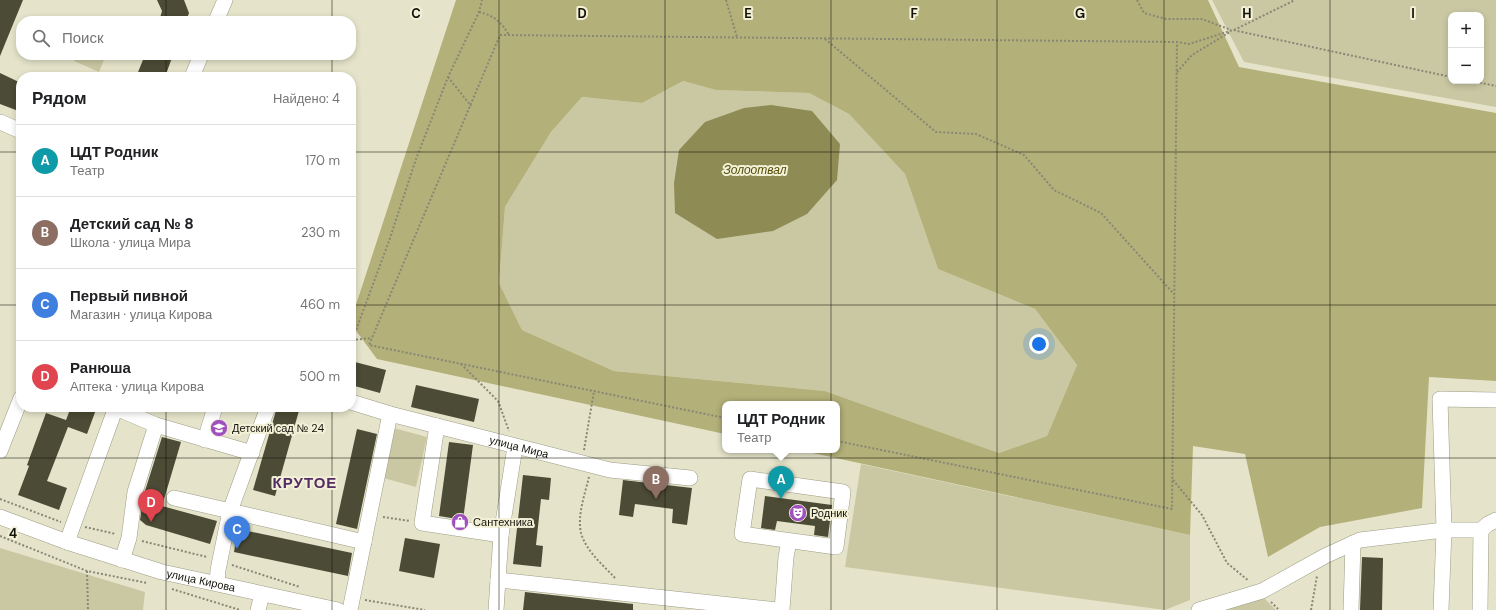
<!DOCTYPE html>
<html lang="ru">
<head>
<meta charset="utf-8">
<style>
  :root { --surface:#fff; --page:#f2f2f2; --text:#202124; --muted:#757577; --line:#e0e0e0; --accent:#0f766e }
  body { margin:0; font-family:"DM Sans",sans-serif; background:var(--page); color:var(--text) }
  .controls { position:absolute; right:12px; top:12px; display:grid; overflow:hidden; border-radius:8px; box-shadow:0 2px 6px #0003 }
  .controls button { width:36px; height:36px; display:grid; place-items:center; padding:0; border:0; border-bottom:1px solid var(--line); background:var(--surface); color:var(--text); font:20px sans-serif }
  .you { position:absolute; left:1039px; top:344px; width:14px; height:14px; margin:-10px; border:3px solid #fff; border-radius:50%; background:#1a73e8; box-shadow:0 0 0 6px #1a73e833 }
  .badge { display:grid; place-items:center; width:26px; height:26px; border-radius:50%; background:var(--accent); color:#fff; font-size:13px; font-weight:700 }
  .pin { position:absolute; translate:-50% -33px; filter:drop-shadow(0 1px 2px #0008) }
  .pin::after { content:''; position:absolute; top:21px; width:14px; height:12px; background:inherit; clip-path:polygon(0 0,100% 0,50% 100%) }
  .popup { position:absolute; left:722px; top:401px; width:118px; height:52px; box-sizing:border-box; display:grid; place-content:center; border-radius:8px; background:var(--surface); filter:drop-shadow(0 1px 3px #0005); font-size:13px; white-space:nowrap; color:var(--muted) }
  .popup b { font-size:15px; color:var(--text) }
  .popup::after { content:''; position:absolute; left:50%; top:100%; margin-left:-8px; border:8px solid transparent; border-top-color:var(--surface) }
  .list { margin:0; padding:0; list-style:none }
  h2 { display:flex; justify-content:space-between; align-items:center; height:52px; margin:0; padding:0 16px; font-size:17px }
  h2 small { font-size:13px; font-weight:400; color:var(--muted) }
  .list li { display:grid; grid-template-columns:26px 1fr auto; gap:12px; align-items:center; box-sizing:border-box; height:72px; padding:0 16px; border-top:1px solid var(--line) }
  .list b { display:block; font-size:15px; white-space:nowrap }
  .list p { margin:0; font-size:13px; white-space:nowrap; color:var(--muted) }
  .list em { font-size:13px; font-style:normal; color:var(--muted) }
  .icon { flex:none; width:22px; height:22px; fill:none; stroke:currentColor; stroke-width:2; stroke-linecap:round; stroke-linejoin:round }
  .map { position:relative; flex:none; width:1496px; height:610px; overflow:hidden }
  .search { position:absolute; background:var(--surface); box-shadow:0 2px 6px #0003; left:16px; top:16px; width:340px; height:44px; display:flex; align-items:center; gap:10px; box-sizing:border-box; padding:0 14px; border-radius:16px; color:var(--muted); font-size:15px }
  .panel { position:absolute; background:var(--surface); box-shadow:0 2px 6px #0003; left:16px; top:72px; width:340px; height:340px; border-radius:16px }
  .map>svg:first-child { display:block }
  .green { fill:#cac8a3; fill-rule:evenodd }
  .forest { fill:#b3b079; fill-rule:evenodd }
  .water { fill:#8e8b54 }
  .building { fill:#4c4b36 }
  .lines { fill:none; stroke-linecap:round; stroke-linejoin:round }
  .minor-casing { stroke:#9d9c84; stroke-width:16 }
  .path { stroke:#888775; stroke-width:2; stroke-dasharray:2 2; stroke-linecap:butt }
  .minor { stroke:#fff; stroke-width:15 }
  .grid { fill:none; stroke:#14130a; stroke-width:1; stroke-opacity:0.55 }
  .labels { text-anchor:middle; stroke-width:4; stroke-linejoin:round; paint-order:stroke }
  .poi-label { font-size:11px; fill:#14130a; stroke:#f2f1d7; text-anchor:start }
  .street-label { font-size:11px; fill:#14130a; stroke:#f2f1d7 }
  .water-label { font-size:12px; font-style:italic; fill:#534e09; stroke:#f2f1d7 }
  .district-label { font-size:15px; font-weight:bold; letter-spacing:1px; fill:#542d64; stroke:#f2f1d7 }
  .grid-label { font-size:13px; text-anchor:middle; font-weight:bold; fill:#14130a; stroke:#f2f1d7; stroke-width:4; stroke-linejoin:round; paint-order:stroke }
</style>
</head>
<body>
<div class="map">
<svg width="1496" height="610" viewBox="0 0 1496 610">
  <rect width="100%" height="100%" fill="#e5e4ca"/>
  <!-- green -->
  <g class="green">
    <path d="M1212,0H1496V107L1244,62ZM1451,15H1481V81H1451Z"/>
    <path d="M77,55H106L99,72L74,61Z"/>
    <path d="M683,81L716,90L809,93L849,114L905,174L938,269L1035,309L1077,365L1047,436L999,453L825,391L614,371L522,330L499,283L505,207L551,132L582,97L642,103Z"/>
    <path d="M390,427L427,437L416,487L380,477Z"/>
    <path d="M861,464L1190,535V600L1165,610L845,567Z"/>
    <path d="M0,548L145,592L143,610H0Z"/>
    <path d="M1260,594L1276,610H1220Z"/>
  </g>
  <!-- forest -->
  <path class="forest" d="M456,0H1208L1239,67L1496,113V381L1429,377L1422,508L1320,527L1268,557L1245,454L1193,446L1190,535L799,450H837V404H725V434L377,359L351,324V320ZM683,81L716,90L809,93L849,114L905,174L938,269L1035,309L1077,365L1047,436L999,453L825,391L614,371L522,330L499,283L505,207L551,132L582,97L642,103Z"/>
  <!-- water -->
  <path class="water" d="M771,105L812,111L840,144L837,180L807,214L773,231L717,239L675,213L674,183L679,150L705,122L744,108Z"/>
  <!-- building -->
  <g class="building">
    <path d="M0,0H23L0,56Z"/>
    <path d="M157,0H184L189,13L186,21H159L162,11Z"/>
    <path d="M145,55H173L165,77H136Z"/>
    <path d="M0,73L21,83V112L0,104Z"/>
    <path d="M351,361L386,370L380,393L351,385Z"/>
    <path d="M416,385L479,399L474,422L411,407Z"/>
    <path d="M71,407H97L87,434L68,427L47,481L67,488L59,510L18,495L29,466L27,465L46,413L66,420Z"/>
    <path d="M277,407H300L275,496L253,490Z"/>
    <path d="M357,429L377,434L357,529L336,524Z"/>
    <path d="M162,437L181,442L162,506L217,521L210,544L146,525L140,520L144,494Z"/>
    <path d="M449,442L473,445L463,520L439,516Z"/>
    <path d="M523,475L551,478L549,500L541,499L536,545L543,546L541,567L513,564Z"/>
    <path d="M623,480L692,488L687,525L672,523L673,509L635,504L633,517L619,515Z"/>
    <path d="M765,496L832,505L828,537L814,535L815,526L777,521L775,530L761,528Z"/>
    <path d="M238,529L352,553L348,576L234,552Z"/>
    <path d="M405,538L440,544L434,578L399,571Z"/>
    <path d="M1362,557L1383,558L1382,610H1360Z"/>
    <path d="M525,592L633,604V610H523Z"/>
  </g>
  <g class="lines">
    <defs>
      <g id="minor">
        <path d="M216,21L225,0"/>
        <path d="M192,77L201,55"/>
        <path d="M0,122L21,131"/>
        <path id="s1" d="M351,402L390,414L610,470L690,478"/>
        <path d="M116,408L156,425L252,453"/>
        <path d="M437,426L422,523L501,535"/>
        <path d="M205,440L215,407"/>
        <path d="M0,451L21,398"/>
        <path d="M750,479L843,492L836,547L742,534Z"/>
        <path d="M174,498L364,542"/>
        <path id="s2" d="M0,517L67,542L162,572L338,610"/>
        <path d="M67,542L116,407"/>
        <path d="M122,560L129,538L135,492L156,425"/>
        <path d="M498,580L777,610"/>
        <path d="M217,583L218,570L230,511L268,407"/>
        <path d="M258,610L262,594"/>
        <path d="M350,610L390,414"/>
        <path d="M496,610L501,535L515,447"/>
        <path d="M782,610L786,557L789,541"/>
        <path d="M1199,610L1262,591L1325,556L1360,540L1444,530H1481L1488,524L1496,520"/>
        <path d="M1351,610L1353,543"/>
        <path d="M1441,610L1444,530L1440,399L1496,400"/>
        <path d="M1480,610L1481,530"/>
      </g>
    </defs>
    <!-- minor casing -->
    <use href="#minor" class="minor-casing"/>
    <!-- path -->
    <g class="path">
      <path d="M726,0L737,37"/>
      <path d="M1137,0L1144,13L1166,19H1202L1231,30"/>
      <path d="M479,12C495,16 501,22 509,35"/>
      <path d="M1234,30L1295,0"/>
      <path d="M825,39L936,132L976,134L1024,155L1054,190L1101,213L1174,294"/>
      <path d="M1177,72L1192,55L1230,32"/>
      <path d="M448,77L471,106"/>
      <path d="M1472,81L1496,86"/>
      <path d="M352,340L372,338"/>
      <path d="M352,341L389,241L416,159L448,77L479,12L482,0"/>
      <path d="M461,364L498,401L509,431"/>
      <path d="M725,418L369,345L500,35L1177,42L1189,44L1233,30L1451,77"/>
      <path d="M837,441L1172,509L1177,42"/>
      <path d="M584,450L594,391"/>
      <path d="M589,477C585,494 577,515 581,533C586,551 603,565 615,578"/>
      <path d="M1173,480L1202,515L1227,563L1249,581"/>
      <path d="M0,499L61,522"/>
      <path d="M383,517L410,521"/>
      <path d="M85,527L116,534"/>
      <path d="M0,536L87,571L147,583"/>
      <path d="M142,541L207,557"/>
      <path d="M232,565L300,587"/>
      <path d="M87,571L88,610"/>
      <path d="M172,589L240,610"/>
      <path d="M365,600L425,610"/>
      <path d="M1271,602L1279,610"/>
      <path d="M1311,610L1317,576"/>
    </g>
    <!-- minor -->
    <use href="#minor" class="minor"/>
  </g>
  <!-- grid -->
  <path class="grid" d="M166,0V21M332,0V21M499,0V610M665,0V610M831,0V610M997,0V610M1164,0V610M1330,0V610M166,55V77M332,55V77M0,152H21M351,152H1496M0,305H21M351,305H1496M166,407V610M332,407V610M0,458H1496"/>
  <!-- icons -->
  <defs>
    <symbol id="school-disc" viewBox="-11 -11 22 22"><circle r="9.5" fill="#a04fbf" stroke="#f2f1d7"/><path d="M0-5L7-2L0 1L-7-2ZM-4 1L0 2.5L4 1V4Q0 6-4 4Z" fill="#fff"/></symbol>
    <symbol id="theatre-disc" viewBox="-11 -11 22 22"><circle r="9.5" fill="#a04fbf" stroke="#f2f1d7"/><path d="M-5-5.5Q0-4 5-5.5V0Q5 5 0 6Q-5 5-5 0ZM-3.3-2.5H-1v1.5H-3.3ZM1-2.5H3.3v1.5H1ZM-2.8 1Q0 5.5 2.8 1Z" fill="#fff"/></symbol>
    <symbol id="shop-disc" viewBox="-11 -11 22 22"><circle r="9.5" fill="#a04fbf" stroke="#f2f1d7"/><path d="M-5-2.5h2.3a2.7 3.5 0 0 1 5.4 0H5L5.5 6h-11ZM-1.5-2.5h3a1.5 2.3 0 0 0-3 0Z" fill="#fff"/></symbol>
  </defs>
  <g fill-rule="evenodd">
    <use href="#school-disc" x="209" y="418" width="20" height="20"/>
    <use href="#theatre-disc" x="788" y="503" width="20" height="20"/>
    <use href="#shop-disc" x="450" y="512" width="20" height="20"/>
  </g>
  <g class="labels">
    <!-- poi labels -->
    <g class="poi-label">
      <text x="232" y="432">Детский сад № 24</text>
      <text x="811" y="517">Родник</text>
      <text x="473" y="526">Сантехника</text>
    </g>
    <!-- street labels -->
    <g class="street-label">
      <text dy="4" stroke="none"><textPath href="#s1" startOffset="174">улица Мира</textPath></text>
      <text dy="4" stroke="none"><textPath href="#s2" startOffset="211">улица Кирова</textPath></text>
    </g>
    <!-- water labels -->
    <g class="water-label">
      <text x="755" y="174">Золоотвал</text>
    </g>
    <!-- district labels -->
    <g class="district-label">
      <text x="305" y="488">КРУТОЕ</text>
    </g>
  </g>
  <g class="grid-label">
    <text x="416" y="18">C</text>
    <text x="582" y="18">D</text>
    <text x="748" y="18">E</text>
    <text x="914" y="18">F</text>
    <text x="1080" y="18">G</text>
    <text x="1247" y="18">H</text>
    <text x="1413" y="18">I</text>
    <text x="13" y="538">4</text>
  </g>
</svg>
<div class="controls">
<button>+</button>
<button>−</button>
</div>
<div class="you"></div>
<div class="pin badge" style="left:781px;top:499px;background:#0f9aa8">A</div>
<div class="popup"><b>ЦДТ Родник</b>Театр</div>
<div class="pin badge" style="left:656px;top:499px;background:#8d6e63">B</div>
<div class="pin badge" style="left:237px;top:549px;background:#3f7fe0">C</div>
<div class="pin badge" style="left:151px;top:522px;background:#e0444e">D</div>
<div class="search"><svg class="icon" aria-label="search" viewBox="0 0 24 24"><circle cx="10" cy="10" r="6"/><path d="M15 15l6 6"/></svg>Поиск</div>
<section class="panel">
<h2>Рядом<small>Найдено: 4</small></h2>
<ul class="list">
<li><span class="badge" style="background:#0f9aa8">A</span><div><b>ЦДТ Родник</b><p>Театр</p></div><em>170 m</em></li>
<li><span class="badge" style="background:#8d6e63">B</span><div><b>Детский сад № 8</b><p>Школа · улица Мира</p></div><em>230 m</em></li>
<li><span class="badge" style="background:#3f7fe0">C</span><div><b>Первый пивной</b><p>Магазин · улица Кирова</p></div><em>460 m</em></li>
<li><span class="badge" style="background:#e0444e">D</span><div><b>Ранюша</b><p>Аптека · улица Кирова</p></div><em>500 m</em></li>
</ul>
</section>
</div>
</body>
</html>
